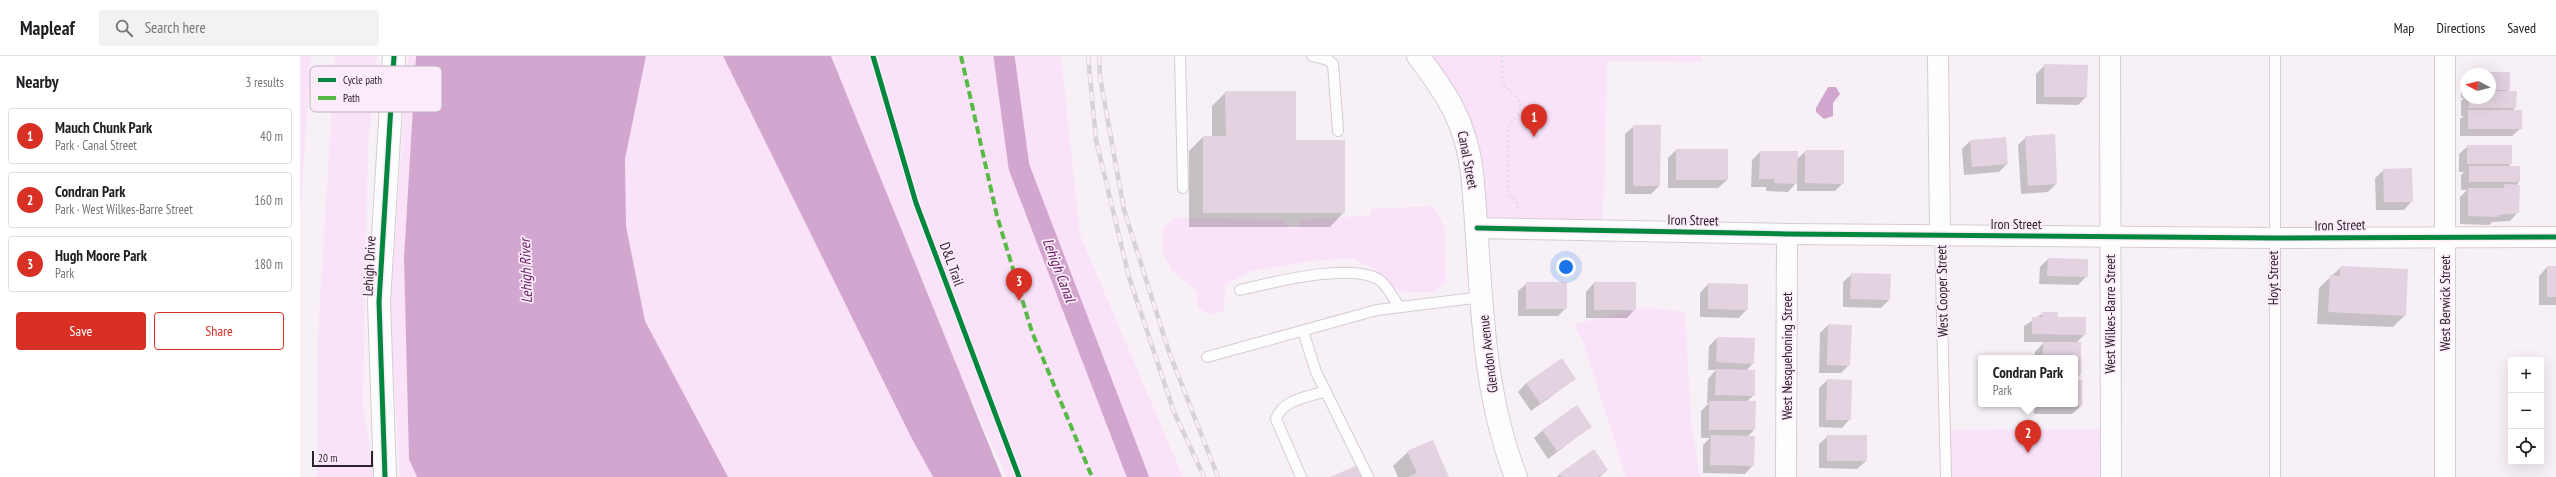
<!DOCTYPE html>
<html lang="en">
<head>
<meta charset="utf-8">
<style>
  :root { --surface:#fff; --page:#f2f2f2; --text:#202124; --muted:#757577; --line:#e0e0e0; --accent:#d93025 }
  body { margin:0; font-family:"PT Sans Narrow",sans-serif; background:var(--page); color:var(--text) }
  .controls { position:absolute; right:12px; bottom:12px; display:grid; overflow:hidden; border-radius:4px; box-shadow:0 4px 16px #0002 }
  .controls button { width:36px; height:36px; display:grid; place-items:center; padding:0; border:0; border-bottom:1px solid var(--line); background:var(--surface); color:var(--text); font:20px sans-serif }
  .compass { position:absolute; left:2160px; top:12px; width:36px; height:36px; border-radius:50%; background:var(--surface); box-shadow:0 4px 16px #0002; rotate:277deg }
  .scale { position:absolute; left:12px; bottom:10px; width:61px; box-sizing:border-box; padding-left:4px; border:2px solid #2d232c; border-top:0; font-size:11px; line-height:14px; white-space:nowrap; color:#2d232c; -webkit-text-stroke:3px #fcecfa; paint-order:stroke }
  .you { position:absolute; left:1266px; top:211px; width:14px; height:14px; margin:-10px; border:3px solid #fff; border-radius:50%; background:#1a73e8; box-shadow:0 0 0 6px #1a73e833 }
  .badge { display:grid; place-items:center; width:26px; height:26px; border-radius:50%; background:var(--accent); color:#fff; font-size:13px; font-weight:700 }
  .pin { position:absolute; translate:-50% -33px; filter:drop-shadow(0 1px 2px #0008) }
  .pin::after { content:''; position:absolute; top:21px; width:14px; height:12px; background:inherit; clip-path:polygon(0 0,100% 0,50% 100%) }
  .popup { position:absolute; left:1678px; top:299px; width:100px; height:52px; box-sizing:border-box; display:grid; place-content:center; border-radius:4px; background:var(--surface); filter:drop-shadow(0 1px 3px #0005); font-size:13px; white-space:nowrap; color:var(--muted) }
  .popup b { font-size:15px; color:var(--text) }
  .popup::after { content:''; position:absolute; left:50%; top:100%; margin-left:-8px; border:8px solid transparent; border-top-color:var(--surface) }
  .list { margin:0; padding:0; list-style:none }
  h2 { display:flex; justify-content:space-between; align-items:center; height:52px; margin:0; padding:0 16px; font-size:17px }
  h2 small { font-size:13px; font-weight:400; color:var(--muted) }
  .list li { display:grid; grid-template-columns:26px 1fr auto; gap:12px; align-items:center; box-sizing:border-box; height:56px; margin:0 8px 8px; padding:0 8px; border:1px solid var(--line); border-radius:4px }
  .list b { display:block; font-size:15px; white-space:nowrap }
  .list p { margin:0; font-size:13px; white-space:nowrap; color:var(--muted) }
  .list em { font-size:13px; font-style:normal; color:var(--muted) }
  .actions { display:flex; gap:8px; padding:12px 16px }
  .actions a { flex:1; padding:9px 0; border:1px solid var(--accent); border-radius:4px; text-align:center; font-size:14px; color:var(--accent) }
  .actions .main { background:var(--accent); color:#fff }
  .icon { flex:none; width:22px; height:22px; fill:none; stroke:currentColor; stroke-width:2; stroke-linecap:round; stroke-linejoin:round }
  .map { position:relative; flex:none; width:2256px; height:421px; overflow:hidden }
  header { display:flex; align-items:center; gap:24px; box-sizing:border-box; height:56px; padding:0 20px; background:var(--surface); border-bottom:1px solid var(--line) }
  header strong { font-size:19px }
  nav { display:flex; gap:22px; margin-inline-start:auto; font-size:14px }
  .search { width:280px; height:36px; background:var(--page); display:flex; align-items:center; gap:10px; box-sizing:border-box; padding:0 14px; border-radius:4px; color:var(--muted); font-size:15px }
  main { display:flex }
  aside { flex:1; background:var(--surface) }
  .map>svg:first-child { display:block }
  .green { fill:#fae2f8 }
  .water { fill:#d2a6ce }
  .shadow { fill:#0003 }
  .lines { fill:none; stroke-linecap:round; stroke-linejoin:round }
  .canal { stroke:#d2a6ce; stroke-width:21 }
  .building { fill:#e3d3e1 }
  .lane-casing { stroke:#d5ccd4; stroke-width:12 }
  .street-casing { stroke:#d5ccd4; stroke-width:22 }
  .secondary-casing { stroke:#d5ccd4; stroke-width:24 }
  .path { stroke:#e1dfe1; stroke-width:2.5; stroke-dasharray:2 3; stroke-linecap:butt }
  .lane { stroke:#fefdfe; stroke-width:10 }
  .street { stroke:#fefdfe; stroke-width:20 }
  .secondary { stroke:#fefdfe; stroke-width:22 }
  .rail-casing { stroke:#d5d3d5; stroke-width:4.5 }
  .rail { stroke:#fcecfa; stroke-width:3; stroke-dasharray:9; stroke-linecap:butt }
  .quiet { stroke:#58b947; stroke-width:4; stroke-dasharray:8 4; stroke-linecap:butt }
  .cycleway-casing { stroke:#fcecfa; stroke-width:8 }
  .cycleway { stroke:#00873e; stroke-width:5 }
  .labels { text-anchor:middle; stroke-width:3.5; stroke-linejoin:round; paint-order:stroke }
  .street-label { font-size:14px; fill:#2d232c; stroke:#fcecfa }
  .water-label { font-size:15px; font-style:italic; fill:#61195e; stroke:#fcecfa }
  .key { fill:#fcecfa; stroke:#beb0bc; stroke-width:1 }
  .key-label { font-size:11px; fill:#2d232c }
</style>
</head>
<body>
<header>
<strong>Mapleaf</strong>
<div class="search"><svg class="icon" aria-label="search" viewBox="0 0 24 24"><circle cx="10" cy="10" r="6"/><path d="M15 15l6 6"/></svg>Search here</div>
<nav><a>Map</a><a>Directions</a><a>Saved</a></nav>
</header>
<main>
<aside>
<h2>Nearby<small>3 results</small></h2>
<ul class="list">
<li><span class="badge">1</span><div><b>Mauch Chunk Park</b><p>Park · Canal Street</p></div><em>40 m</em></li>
<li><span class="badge">2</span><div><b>Condran Park</b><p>Park · West Wilkes-Barre Street</p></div><em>160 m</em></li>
<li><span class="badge">3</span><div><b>Hugh Moore Park</b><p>Park</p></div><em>180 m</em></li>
</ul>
<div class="actions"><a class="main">Save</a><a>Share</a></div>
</aside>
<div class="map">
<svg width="2256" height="421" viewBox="0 0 2256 421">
  <rect width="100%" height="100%" fill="#f8f0f7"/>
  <!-- green -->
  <g class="green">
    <path d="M0,0H11L0,162Z"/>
    <path d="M35,0H77L68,90L63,349L74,421H17L18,279Z"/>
    <path d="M108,0H116L104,202L109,402L117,421H100L90,259Z"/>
    <path d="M346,0H423L611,381L633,421H428L345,265L326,170L325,103Z"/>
    <path d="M531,0H761L780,179L883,421H707L656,311Z"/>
    <path d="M1116,0H1401V6L1307,5L1305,117L1301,175L1177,172L1172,116Z"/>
    <path d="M1133,150L1145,172L1146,225L1135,236H1109L1097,234L1073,212L1052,202L1012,205L951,215L925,229L924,254L910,259L897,251V235L872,215L862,196L863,173L875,162L983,164L989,172H997L1002,164L1071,159V153Z"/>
    <path d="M1344,252L1385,256L1391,367L1400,421H1326L1284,288L1274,268Z"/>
    <path d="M1811,373V421H1646L1645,374Z"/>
  </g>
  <!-- water -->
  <g class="water">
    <path d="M116,0H346L325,103L326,170L345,265L428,421H117L109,403L104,202Z"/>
    <path d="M423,0H531L702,421H633L611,381Z"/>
    <path d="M1528,31H1536L1540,38L1533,47V60L1524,63L1516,56V52Z"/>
  </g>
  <!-- shadow -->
  <g class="shadow">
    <path d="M1745,9L1786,41L1778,49L1736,48V18Z"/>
    <path d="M2169,17H2209V33L2206,36L2215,52L2212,55L2221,72L2212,80H2160V63L2164,60H2161V45L2164,42H2161V25L2166,20V42H2190V18Z"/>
    <path d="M926,36L995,85L1044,156L1030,171H889V95L903,81H912V50Z"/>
    <path d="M1334,70H1360L1359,130L1351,138H1325V78Z"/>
    <path d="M1726,81L1756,128L1748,136L1721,138L1718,89Z"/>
    <path d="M1670,85L1707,108L1699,116L1664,119L1662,93Z"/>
    <path d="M2168,90L2211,108L2208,111H2219V126L2216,130L2218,156L2210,165L2192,166L2189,169L2160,168V141L2167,134H2161V119L2164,116H2159V98Z"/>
    <path d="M1376,94L1427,124L1418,132H1368V102Z"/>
    <path d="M1506,95L1543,127L1535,135H1497V126L1488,136L1466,135V131H1451L1452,104L1460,96L1496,104Z"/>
    <path d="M2084,114L2112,145L2104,154H2076L2075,122Z"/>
    <path d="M1748,203L1787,220L1778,229L1739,228L1740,211Z"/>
    <path d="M2041,211L2105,259L2093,271L2017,268L2019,232Z"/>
    <path d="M2247,211H2256V249H2239V220Z"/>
    <path d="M1552,218L1589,244L1581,252L1543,251V226Z"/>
    <path d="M1227,227L1266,252L1258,260H1218V235Z"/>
    <path d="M1294,227L1335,253L1327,262H1286V236Z"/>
    <path d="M1408,228L1447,253L1439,262L1400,261V237Z"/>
    <path d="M1743,257L1757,262L1785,278L1776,287L1780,318L1775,323V302H1735V296L1744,286H1724V270Z"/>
    <path d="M1528,269L1549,309L1541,317H1519L1520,277Z"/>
    <path d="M1417,282L1454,283L1453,307L1446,315L1454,339L1446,346L1454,374L1447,381L1453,409L1445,418L1403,417V389L1410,382H1401V355L1409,347H1407L1408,323L1416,314H1408L1409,290Z"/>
    <path d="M1275,323L1231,355L1218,336L1226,327Z"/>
    <path d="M1527,324L1550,363L1542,372L1519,371V332Z"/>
    <path d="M1775,325L1781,350L1772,358H1734V348H1775Z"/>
    <path d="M1290,371L1248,403L1234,382L1243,374Z"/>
    <path d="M1528,380L1566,405L1557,413L1519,412V388Z"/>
    <path d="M1108,396L1148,421H1098L1093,410Z"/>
    <path d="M1307,414L1300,421H1257L1260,418Z"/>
  </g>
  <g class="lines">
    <!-- canal -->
    <path class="canal" d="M704,0L719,111L838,421"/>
  </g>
  <!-- building -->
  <g class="building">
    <path d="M1744,8L1788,9L1787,41H1744Z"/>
    <path d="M2169,16H2210V34H2190V18H2169Z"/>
    <path d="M925,35H996V84H1045V157H903V80H926Z"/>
    <path d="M2190,35H2217L2216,52H2169V42H2190Z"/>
    <rect x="2168" y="54" width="54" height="19"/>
    <path d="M1333,69H1361L1360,130H1333Z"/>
    <path d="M1755,78L1757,128L1728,130L1725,80Z"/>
    <path d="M1706,81L1708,108L1672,111L1670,84Z"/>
    <rect x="2167" y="89" width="45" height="19"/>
    <rect x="1376" y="93" width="52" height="31"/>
    <path d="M1505,94H1544V128L1505,127Z"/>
    <path d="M1460,95H1498L1497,128L1474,127V123H1459Z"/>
    <rect x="2169" y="110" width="51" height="16"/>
    <path d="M2112,112L2113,146H2084L2083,113Z"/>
    <path d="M2204,128L2220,129L2219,157L2198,159V161L2168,160V132H2204Z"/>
    <path d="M1748,202L1788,203V221L1747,220Z"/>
    <path d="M2040,210L2108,213L2106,260L2028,256L2030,219L2040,220Z"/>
    <rect x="2247" y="210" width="9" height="31"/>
    <path d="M1551,217L1591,218L1590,244L1550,243Z"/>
    <rect x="1226" y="226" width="41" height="27"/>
    <rect x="1294" y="226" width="42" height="28"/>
    <path d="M1408,227L1448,228V254L1408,253Z"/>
    <path d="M1742,256H1758V261H1786V279L1732,278V261H1742Z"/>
    <path d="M1528,268L1552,269L1550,310L1527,309Z"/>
    <path d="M1417,281L1455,282L1454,308L1416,306Z"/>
    <path d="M1743,286H1781V318H1775V302H1743Z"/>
    <path d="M1262,302L1276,323L1240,347L1226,327Z"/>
    <path d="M1416,313L1455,314V340L1415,339Z"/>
    <path d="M1527,323L1552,324L1551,364H1526Z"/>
    <path d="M1775,324H1782V350H1742V348H1775Z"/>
    <path d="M1409,345H1456L1455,374H1409Z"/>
    <path d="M1277,349L1292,371L1257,395L1242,374Z"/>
    <path d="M1411,379L1455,380L1454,410L1410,409Z"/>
    <rect x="1527" y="379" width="40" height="26"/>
    <path d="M1133,384L1149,421H1108L1117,417L1107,395Z"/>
    <path d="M1294,393L1308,414L1298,421H1262L1259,418Z"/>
    <path d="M1058,409L1064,421H1030Z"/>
  </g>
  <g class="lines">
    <defs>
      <g id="lane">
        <path d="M880,0L883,132"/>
        <path d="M1012,0L1028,4L1033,8L1038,75"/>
        <path d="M1975,0V421"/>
        <path d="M1640,179L1646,421"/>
        <path d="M940,234C970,227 1057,204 1082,226C1089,233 1094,244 1100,251"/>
        <path d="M1003,275L1016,316L1068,421"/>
        <path d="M907,301L1077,254L1182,241"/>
        <path d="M1001,421L976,363C983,343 1008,341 1026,335"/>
      </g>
      <g id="street">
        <path d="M1638,0L1640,179"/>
        <path d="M1810,0L1811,421"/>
        <path d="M1177,172L1487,178L1973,182L2256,181"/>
        <path d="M1486,421L1487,178"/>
        <path d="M2145,421V0"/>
      </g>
      <g id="secondary">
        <path d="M1118,0C1147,38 1166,67 1172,116C1182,218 1178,324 1216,421"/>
        <path d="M85,421L79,246L94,0"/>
      </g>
    </defs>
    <!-- lane casing -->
    <use href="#lane" class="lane-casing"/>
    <!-- street casing -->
    <use href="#street" class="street-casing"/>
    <!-- secondary casing -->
    <use href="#secondary" class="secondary-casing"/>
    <!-- path -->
    <path class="path" d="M1202,0V27C1211,38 1230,48 1215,63C1212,67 1209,67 1208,73V138L1218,148V153"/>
    <!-- lane -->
    <use href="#lane" class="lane"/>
    <!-- street -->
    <use href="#street" class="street"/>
    <!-- secondary -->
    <use href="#secondary" class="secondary"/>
    <defs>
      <g id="rail">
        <path d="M788,0L796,84L829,221L874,356L904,421"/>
        <path d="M799,0L800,21L824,154L869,296L918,421"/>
      </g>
    </defs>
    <!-- rail casing -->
    <use href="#rail" class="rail-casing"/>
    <!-- rail -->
    <use href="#rail" class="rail"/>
    <!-- quiet -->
    <path class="quiet" d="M661,0L697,160L732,276L792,421"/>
    <defs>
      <g id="cycleway">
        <path d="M573,0L616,147L719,421"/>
        <path d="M1177,172L1487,178L1973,182L2256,181"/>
        <path d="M85,421L79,246L94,0"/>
      </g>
    </defs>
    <!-- cycleway casing -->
    <use href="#cycleway" class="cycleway-casing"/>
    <!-- cycleway -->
    <use href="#cycleway" class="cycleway"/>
  </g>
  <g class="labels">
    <!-- street labels -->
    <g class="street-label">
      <text transform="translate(1168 104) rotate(79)" y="5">Canal Street</text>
      <text transform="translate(1393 164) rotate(1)" y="5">Iron Street</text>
      <text x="1716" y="173">Iron Street</text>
      <text transform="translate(2040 169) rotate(-1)" y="5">Iron Street</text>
      <text transform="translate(652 208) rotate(70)" y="5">D&amp;L Trail</text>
      <text transform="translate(69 210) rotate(-87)" y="5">Lehigh Drive</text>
      <text transform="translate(1973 222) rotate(-90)" y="5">Hoyt Street</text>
      <text transform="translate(1642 235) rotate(-91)" y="5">West Cooper Street</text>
      <text transform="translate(2145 247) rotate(-90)" y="5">West Berwick Street</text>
      <text transform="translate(1810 258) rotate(-90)" y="5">West Wilkes-Barre Street</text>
      <text transform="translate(1188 298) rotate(-97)" y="5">Glendon Avenue</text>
      <text transform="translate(1487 300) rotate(-90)" y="5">West Nesquehoning Street</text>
    </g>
    <!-- water labels -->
    <g class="water-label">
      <text transform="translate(759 214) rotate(69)" y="5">Lehigh Canal</text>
      <text transform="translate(226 215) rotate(-92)" y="5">Lehigh River</text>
    </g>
  </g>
  <!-- legend -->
  <rect x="10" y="10" width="132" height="46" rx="6" class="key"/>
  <rect x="18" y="22" width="18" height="4" fill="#00873e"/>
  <rect x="18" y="40" width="18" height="4" fill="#58b947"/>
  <g class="key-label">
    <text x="43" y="28">Cycle path</text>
    <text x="43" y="46">Path</text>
  </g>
</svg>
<div class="controls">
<button>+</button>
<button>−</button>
<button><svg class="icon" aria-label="locate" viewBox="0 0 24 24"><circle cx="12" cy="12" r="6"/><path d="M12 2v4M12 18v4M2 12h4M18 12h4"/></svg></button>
</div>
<svg class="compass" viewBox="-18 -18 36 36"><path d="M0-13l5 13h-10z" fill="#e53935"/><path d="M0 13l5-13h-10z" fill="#757577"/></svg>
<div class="scale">20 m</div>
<div class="you"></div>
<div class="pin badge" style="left:1234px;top:81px">1</div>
<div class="pin badge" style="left:1728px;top:397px">2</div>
<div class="popup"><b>Condran Park</b>Park</div>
<div class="pin badge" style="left:719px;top:245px">3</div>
</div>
</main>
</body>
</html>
